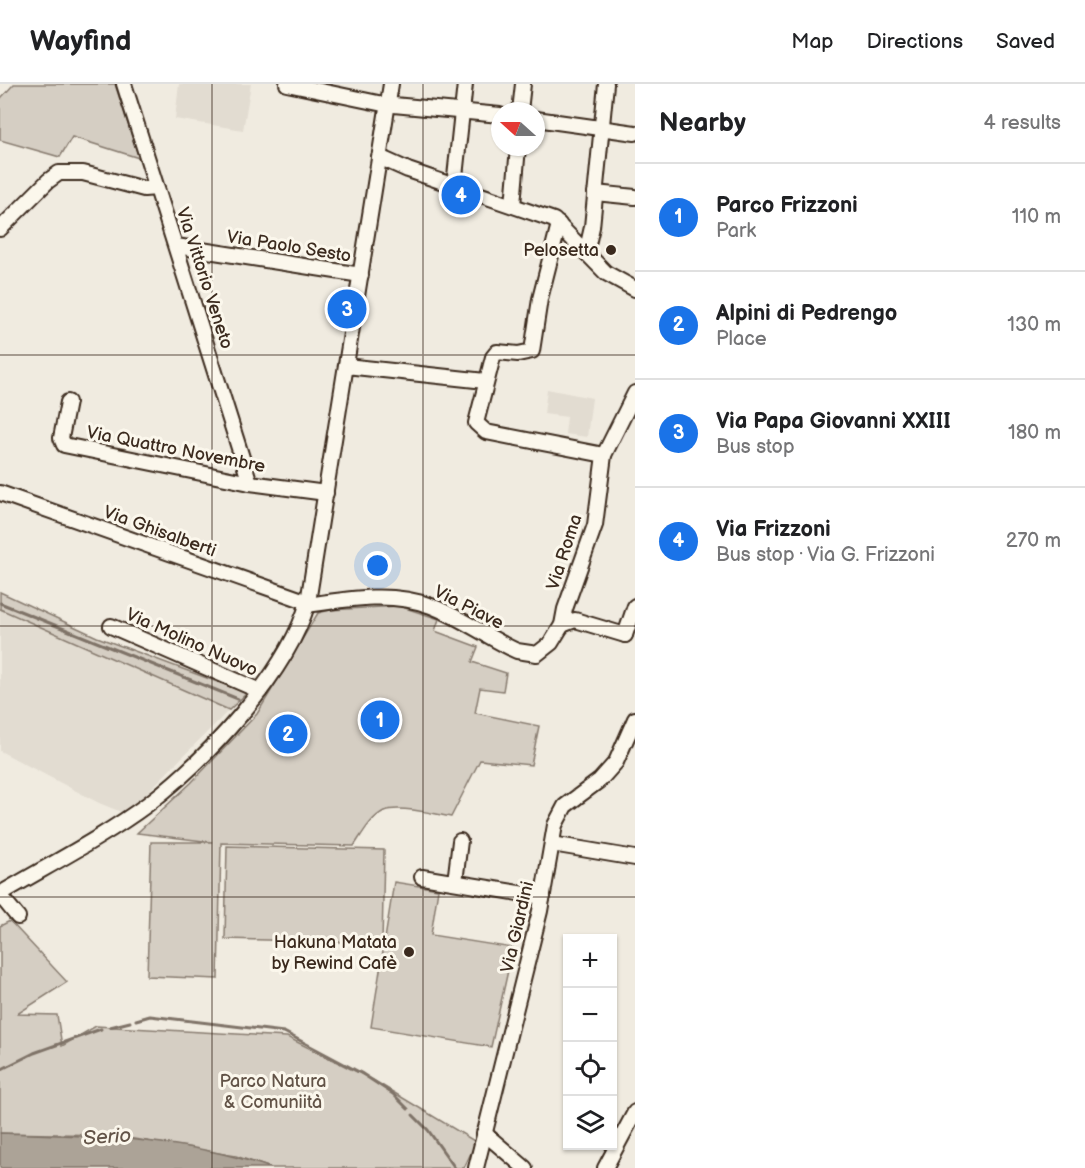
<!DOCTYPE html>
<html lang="en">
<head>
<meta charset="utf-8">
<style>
  :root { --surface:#fff; --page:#f2f2f2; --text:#202124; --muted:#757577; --line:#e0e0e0; --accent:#1a73e8 }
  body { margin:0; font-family:"Balsamiq Sans",sans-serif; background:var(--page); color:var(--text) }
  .controls { position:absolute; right:18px; bottom:18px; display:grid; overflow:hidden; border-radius:0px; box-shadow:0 2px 4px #0004 }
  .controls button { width:54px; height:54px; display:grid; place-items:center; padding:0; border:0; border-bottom:2px solid var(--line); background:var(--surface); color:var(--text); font:30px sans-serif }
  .compass { position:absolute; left:491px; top:18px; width:54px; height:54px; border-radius:50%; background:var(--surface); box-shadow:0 2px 4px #0004; rotate:291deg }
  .you { position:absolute; left:378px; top:482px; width:21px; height:21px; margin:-15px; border:4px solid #fff; border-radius:50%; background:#1a73e8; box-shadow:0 0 0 9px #1a73e833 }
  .badge { display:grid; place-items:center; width:39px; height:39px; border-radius:50%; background:var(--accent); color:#fff; font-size:20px; font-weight:700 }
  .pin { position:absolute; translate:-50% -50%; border:3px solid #fff; box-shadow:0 2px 6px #0006 }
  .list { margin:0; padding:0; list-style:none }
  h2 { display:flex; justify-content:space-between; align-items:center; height:78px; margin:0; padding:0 24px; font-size:26px }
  h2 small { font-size:20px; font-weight:400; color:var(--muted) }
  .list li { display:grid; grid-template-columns:39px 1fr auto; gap:18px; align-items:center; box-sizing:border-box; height:108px; padding:0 24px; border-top:2px solid var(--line) }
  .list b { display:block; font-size:22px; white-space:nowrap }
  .list p { margin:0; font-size:20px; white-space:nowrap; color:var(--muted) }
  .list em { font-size:20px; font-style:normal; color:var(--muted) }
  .icon { flex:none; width:33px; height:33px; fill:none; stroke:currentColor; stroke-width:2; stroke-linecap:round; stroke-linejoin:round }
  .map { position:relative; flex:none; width:635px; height:1084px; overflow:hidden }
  header { display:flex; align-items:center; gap:36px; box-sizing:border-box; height:84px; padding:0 30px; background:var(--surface); border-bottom:2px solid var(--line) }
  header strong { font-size:28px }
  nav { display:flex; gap:33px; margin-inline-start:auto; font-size:21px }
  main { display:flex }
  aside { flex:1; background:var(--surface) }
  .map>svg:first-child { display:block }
  .built { fill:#e2dcd1 }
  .green { fill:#d5cec3; stroke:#887c70; stroke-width:1.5 }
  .water { fill:#aca397; stroke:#7f7367; stroke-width:1.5 }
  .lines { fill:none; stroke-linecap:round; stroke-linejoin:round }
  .stream { stroke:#7f7367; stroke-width:3 }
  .minor-casing { stroke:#3b2a1e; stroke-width:18 }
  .minor { stroke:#fbf7ec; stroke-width:14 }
  .grid { fill:none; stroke:#3b2a1e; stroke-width:1.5; stroke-opacity:0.55 }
  .poi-dot { fill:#3b2a1e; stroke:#fbf7ec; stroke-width:2 }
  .labels { text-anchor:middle; stroke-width:6; stroke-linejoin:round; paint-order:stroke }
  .street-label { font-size:18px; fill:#3b2a1e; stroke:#fbf7ec }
  .poi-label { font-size:18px; fill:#3b2a1e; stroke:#fbf7ec; text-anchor:end }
  .park-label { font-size:18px; fill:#625347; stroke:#fbf7ec }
  .water-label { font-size:20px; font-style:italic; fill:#635448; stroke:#fbf7ec }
</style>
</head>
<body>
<header>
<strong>Wayfind</strong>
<nav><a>Map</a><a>Directions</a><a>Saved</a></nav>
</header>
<main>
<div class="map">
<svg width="635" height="1084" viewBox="0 0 635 1084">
  <rect width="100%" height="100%" fill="#f0ebe0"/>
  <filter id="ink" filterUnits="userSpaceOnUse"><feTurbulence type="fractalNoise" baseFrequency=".0167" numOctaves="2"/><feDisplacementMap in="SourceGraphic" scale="12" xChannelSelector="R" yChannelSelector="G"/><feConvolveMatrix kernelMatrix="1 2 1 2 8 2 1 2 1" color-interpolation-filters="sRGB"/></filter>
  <g filter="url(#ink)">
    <!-- built -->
    <g class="built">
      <path d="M179,0H251L243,46L175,35Z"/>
      <path d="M547,305L592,314L587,353L565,350L567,333L544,330Z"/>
      <path d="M0,525L229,626L126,730L99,719L0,667Z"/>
    </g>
    <!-- green -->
    <g class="green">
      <path d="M14,0H115L139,74L72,53L60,73L0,56V15Z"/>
      <path d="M0,508L97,553L247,609L229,626L0,525Z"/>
      <path d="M399,522L439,535L435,547L478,563L472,578L506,589L503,607L480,604L475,629L539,642L531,681L480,676L451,733C436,730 399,721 384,727C370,734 361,752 354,762L221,759L218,895L147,892L151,758H212L137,749L191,699L257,630L318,529L330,526Z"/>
      <path d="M227,762L384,766L382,859L225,855Z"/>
      <path d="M394,798L438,805L431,851L513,864L491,963L371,943Z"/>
      <path d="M10,837L67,898L17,930L57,931L62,962L96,942L287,953L373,996L476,1058L464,1084H271L236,1072L110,1051L0,1049V842Z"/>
    </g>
    <!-- water -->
    <path class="water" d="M0,1049C92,1052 184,1053 271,1084H0Z"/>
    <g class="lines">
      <!-- stream -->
      <g class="stream">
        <path d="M0,519L238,615"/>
        <path d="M136,936L150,932L284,948L361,989L393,1010L408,1025"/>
        <path d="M110,943L130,938"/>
        <path d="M0,986L34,969L101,945"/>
        <path d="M413,1031L428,1046L455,1084"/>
      </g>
      <defs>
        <g id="minor">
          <path d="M124,0L250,399"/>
          <path d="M287,0L383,20L500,31"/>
          <path d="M520,27L523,0"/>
          <path d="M536,35L635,49"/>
          <path d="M379,73L408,86L554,136L606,189L635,205"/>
          <path d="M454,102L465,0"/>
          <path d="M595,109L635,113"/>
          <path d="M513,121L518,63"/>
          <path d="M559,140L540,215L532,267L518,270L497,268L493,273L476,339L486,348L604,371"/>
          <path d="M0,145L48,97L59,89H83L144,105L157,104"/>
          <path d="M176,162L361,191"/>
          <path d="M586,169L592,143L606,0"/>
          <path d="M346,282L485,297"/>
          <path d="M68,318L61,354L64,361L250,399L326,409"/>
          <path d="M0,409L308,518"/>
          <path d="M308,521C347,515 392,507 431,522C461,533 488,554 517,567L537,570L551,559L562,541L565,525L595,441L604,371L635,309"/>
          <path d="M562,541L575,536L625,551"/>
          <path d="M111,542L260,607"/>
          <path d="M625,551L635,522"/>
          <path d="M552,760L635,774"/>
          <path d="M422,793L543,813"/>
          <path d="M455,798L460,757"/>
          <path d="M0,810C49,781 102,754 148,720C206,676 288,589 308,518L391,0"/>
          <path d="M0,811L18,833"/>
          <path d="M484,1049L525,1084"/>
          <path d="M476,1084L540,827L555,741L565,722L600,696L616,678L635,635"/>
          <path d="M605,1084L635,1028"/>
        </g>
      </defs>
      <!-- minor casing -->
      <use href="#minor" class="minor-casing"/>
      <!-- minor -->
      <use href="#minor" class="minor"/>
    </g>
  </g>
  <!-- grid -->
  <path class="grid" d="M212,0V1084M423,0V1084M0,271H635M0,542H635M0,813H635"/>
  <!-- markers -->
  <g class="poi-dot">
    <circle cx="611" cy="166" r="6"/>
    <circle cx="409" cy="868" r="6"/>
  </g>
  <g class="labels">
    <!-- street labels -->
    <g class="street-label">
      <text transform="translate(289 162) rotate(9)" y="6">Via Paolo Sesto</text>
      <text transform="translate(205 194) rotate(72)" y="6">Via Vittorio Veneto</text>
      <text transform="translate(176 365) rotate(11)" y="6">Via Quattro Novembre</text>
      <text transform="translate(160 447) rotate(20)" y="6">Via Ghisalberti</text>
      <text transform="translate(564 468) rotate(-72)" y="6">Via Roma</text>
      <text transform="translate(469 523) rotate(27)" y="6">Via Piave</text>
      <text transform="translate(192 558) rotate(24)" y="6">Via Molino Nuovo</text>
      <text transform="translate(517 843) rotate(-77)" y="6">Via Giardini</text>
    </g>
    <!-- poi labels -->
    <g class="poi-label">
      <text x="599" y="172">Pelosetta</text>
      <text x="397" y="864">Hakuna Matata<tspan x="397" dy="21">by Rewind Cafè</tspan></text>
    </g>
    <!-- park labels -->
    <g class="park-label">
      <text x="273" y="1003">Parco Natura<tspan x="273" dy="21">&amp; Comuniità</tspan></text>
    </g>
    <!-- water labels -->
    <g class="water-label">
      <text transform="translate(107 1052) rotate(-4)" y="7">Serio</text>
    </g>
  </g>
</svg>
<div class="controls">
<button>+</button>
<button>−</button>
<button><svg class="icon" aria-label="locate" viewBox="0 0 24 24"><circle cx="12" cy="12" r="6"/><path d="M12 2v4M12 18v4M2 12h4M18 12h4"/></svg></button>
<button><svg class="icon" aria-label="layers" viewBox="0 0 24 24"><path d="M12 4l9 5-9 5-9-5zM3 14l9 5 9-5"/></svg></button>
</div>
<svg class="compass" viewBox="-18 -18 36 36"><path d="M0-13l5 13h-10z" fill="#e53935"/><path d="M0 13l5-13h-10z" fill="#757577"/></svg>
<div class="you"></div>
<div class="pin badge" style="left:380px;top:636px">1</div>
<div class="pin badge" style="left:288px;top:650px">2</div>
<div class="pin badge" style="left:347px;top:225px">3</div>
<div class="pin badge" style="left:461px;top:111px">4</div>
</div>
<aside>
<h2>Nearby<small>4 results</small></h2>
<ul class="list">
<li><span class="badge">1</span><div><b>Parco Frizzoni</b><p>Park</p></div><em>110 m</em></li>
<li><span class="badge">2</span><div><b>Alpini di Pedrengo</b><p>Place</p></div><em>130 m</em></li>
<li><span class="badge">3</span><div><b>Via Papa Giovanni XXIII</b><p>Bus stop</p></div><em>180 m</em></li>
<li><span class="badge">4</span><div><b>Via Frizzoni</b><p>Bus stop · Via G. Frizzoni</p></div><em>270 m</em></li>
</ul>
</aside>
</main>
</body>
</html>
